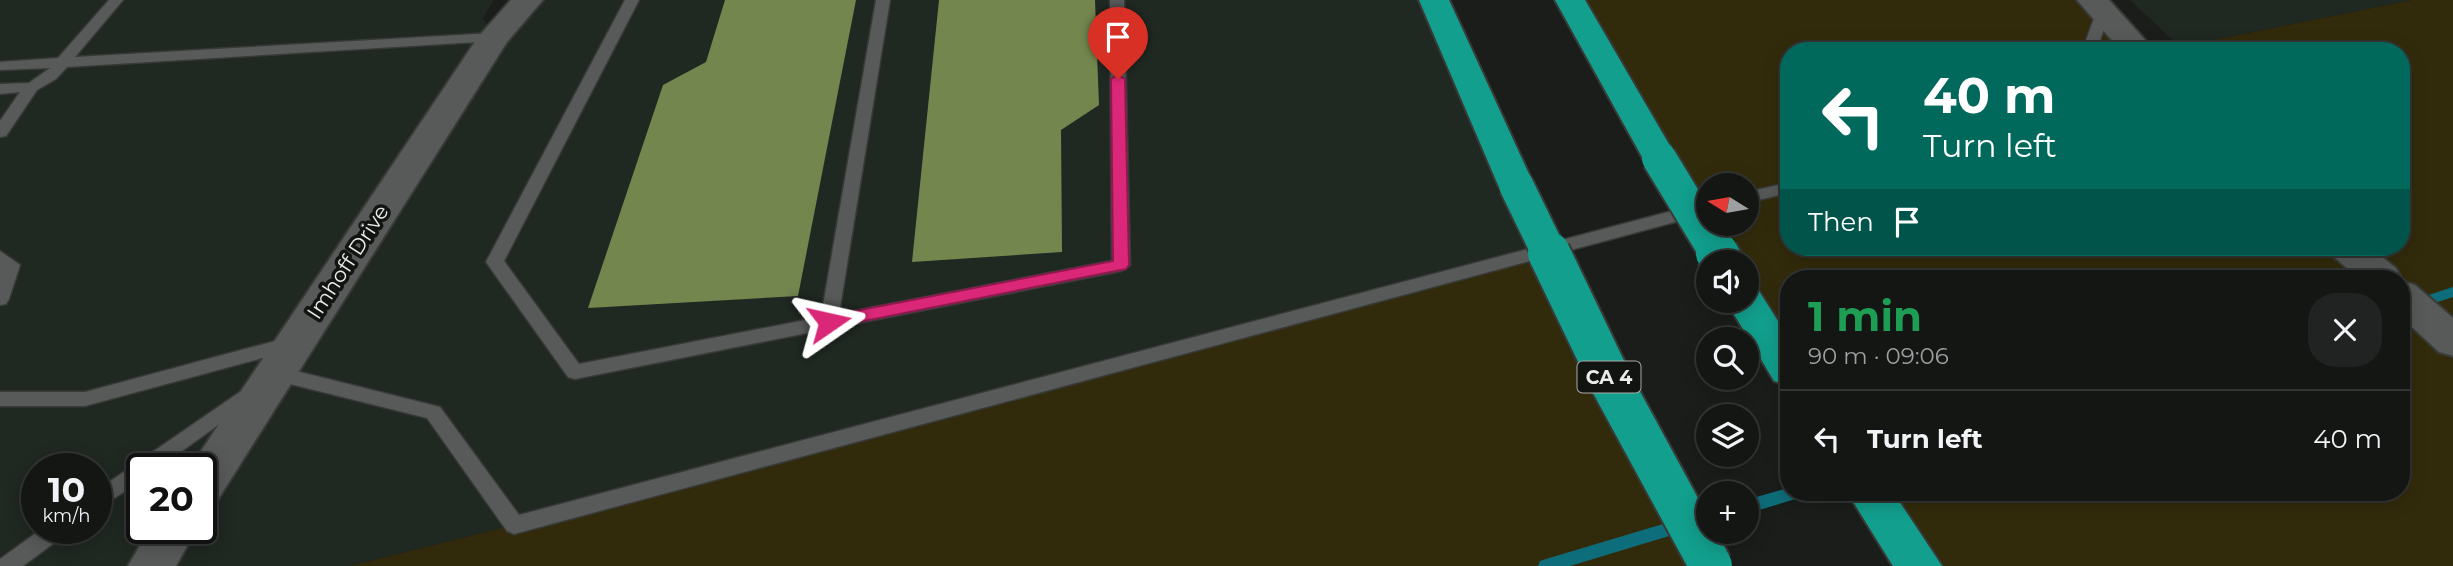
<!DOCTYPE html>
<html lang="en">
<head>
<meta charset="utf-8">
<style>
  body { margin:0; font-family:Montserrat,sans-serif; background:#212322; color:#f1f3f6; height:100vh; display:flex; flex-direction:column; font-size:26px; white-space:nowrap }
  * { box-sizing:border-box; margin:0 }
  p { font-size:23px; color:#9d9fa0 }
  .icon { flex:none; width:38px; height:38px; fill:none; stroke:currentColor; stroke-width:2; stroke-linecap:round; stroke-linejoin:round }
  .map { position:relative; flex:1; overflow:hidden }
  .drawer { position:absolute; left:1780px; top:270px; width:630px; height:231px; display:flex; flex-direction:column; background:#141614; border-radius:28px; box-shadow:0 4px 18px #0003,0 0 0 2px #333534 }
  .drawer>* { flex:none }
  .hud { position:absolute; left:1780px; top:42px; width:630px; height:214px; border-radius:28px; box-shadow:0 4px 18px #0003,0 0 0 2px #333534; background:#00695c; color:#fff; overflow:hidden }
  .needle { width:46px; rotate:281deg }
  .tools { position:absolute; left:1696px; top:173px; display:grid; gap:14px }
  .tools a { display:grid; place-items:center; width:63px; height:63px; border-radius:50%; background:#141614; box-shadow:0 4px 18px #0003,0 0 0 2px #333534; font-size:35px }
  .speed { position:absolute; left:21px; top:453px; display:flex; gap:14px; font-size:35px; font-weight:700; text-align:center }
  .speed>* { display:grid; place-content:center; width:91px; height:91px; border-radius:50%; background:#141614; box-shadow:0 4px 18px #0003,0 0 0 2px #333534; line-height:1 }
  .speed small { font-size:18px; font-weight:400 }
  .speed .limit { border:4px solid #111; border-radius:10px; background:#fff; color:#111 }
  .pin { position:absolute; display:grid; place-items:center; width:60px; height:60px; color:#fff; margin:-72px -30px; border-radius:50% 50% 50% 0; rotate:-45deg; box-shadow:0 0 7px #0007 }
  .pin .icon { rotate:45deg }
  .me { position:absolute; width:77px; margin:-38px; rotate:79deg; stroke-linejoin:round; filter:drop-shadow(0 0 5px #0008) }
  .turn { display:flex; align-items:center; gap:24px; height:147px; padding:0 28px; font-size:32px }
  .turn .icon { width:91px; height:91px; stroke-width:2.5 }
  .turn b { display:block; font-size:49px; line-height:60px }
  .then { display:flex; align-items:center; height:66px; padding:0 28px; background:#0003; gap:14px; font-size:26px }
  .round { display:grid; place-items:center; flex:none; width:74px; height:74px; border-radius:28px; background:#212322 }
  .overview { display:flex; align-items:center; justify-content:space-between; height:119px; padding:0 28px }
  h1 { font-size:42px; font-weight:700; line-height:52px; color:#1e9e55 }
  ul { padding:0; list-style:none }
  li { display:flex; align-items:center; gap:21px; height:98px; padding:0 28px; border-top:2px solid #333534 }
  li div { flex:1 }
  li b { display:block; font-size:26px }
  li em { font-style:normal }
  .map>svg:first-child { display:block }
  .built { fill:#202822; fill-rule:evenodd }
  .green { fill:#322b0b; fill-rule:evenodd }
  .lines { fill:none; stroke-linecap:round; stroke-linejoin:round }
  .stream { fill:#0e6d7a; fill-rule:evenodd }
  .building { fill:#73864e }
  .service-casing { stroke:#383a38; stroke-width:3 }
  .tertiary-casing { stroke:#383a38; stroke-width:4 }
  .motorway-casing { stroke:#383a38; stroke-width:4 }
  .service { fill:#575a58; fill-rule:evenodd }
  .tertiary { fill:#575a58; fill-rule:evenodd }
  .motorway { fill:#129f8d; fill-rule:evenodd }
  .motorway-bridge-far1-casing { stroke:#383a38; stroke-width:38; stroke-linecap:butt }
  .motorway-bridge-casing { stroke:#383a38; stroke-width:46; stroke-linecap:butt }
  .motorway-bridge-far1 { stroke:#129f8d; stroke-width:34 }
  .motorway-bridge { stroke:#129f8d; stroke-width:42 }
  .route { fill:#db2777; stroke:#8e194d; stroke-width:2 }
  .labels { text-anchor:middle; stroke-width:7; stroke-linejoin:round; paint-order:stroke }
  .shield { fill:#121412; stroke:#a9aba9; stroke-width:2 }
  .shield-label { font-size:19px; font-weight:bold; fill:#eaecea }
  .street-label { font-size:21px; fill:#eaecea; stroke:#121412 }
</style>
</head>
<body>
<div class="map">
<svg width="2453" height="566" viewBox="0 0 2453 566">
  <rect width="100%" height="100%" fill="#1b1d1b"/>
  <!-- built -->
  <path class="built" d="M0,0h494l-11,18 11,18 34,-36h906l112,249 -1032,276 -164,41h-350zM37,469h59v59h-59zM142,469h59v59h-59z
    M2130,0h282l-232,47z"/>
  <!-- green -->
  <path class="green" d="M1570,0h522l47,51h-351v196h613v-196h-226l5,-4 232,-47h41v566h-534l-50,-74h532v-214h-613v89l-42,-66v-39h-24zM1708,186h38v38h-38z
    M1546,249l165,317h-1361l164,-41z"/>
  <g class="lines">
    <!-- stream -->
    <path class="stream" d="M2453,287v10l-52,17v-10z
      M1788,488v4h16l-2,5 -56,17v-14z
      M1683,518l6,2 2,5 -2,5 -119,36h-32l2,-5 6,-2z"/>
  </g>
  <!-- building -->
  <path class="building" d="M725,0h131l-58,296 -210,12 75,-223 43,-23z
    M939,0h156l4,105 -38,25 1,122 -150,10z"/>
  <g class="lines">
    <defs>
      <path id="service" d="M109,0h14l-48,57 419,-24 7,4 -7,4 -427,26 -11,12 -19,11 -31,46 -6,1v-16l20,-29 -20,2v-10l29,-1 21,-15 -50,2v-8l58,-4z
        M625,0h14l-135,261 75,103 242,-47 55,-317h14l-51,314 273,-53 -2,-261h14l6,265 -9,6 -546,108 -7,-2 -82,-115z
        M2103,9l7,4 -14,38h-14l14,-38z
        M1788,183v10l-42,10v-11z
        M1695,205l8,6 -2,4 -1187,319 -7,-3 -80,-113 -149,-37 -12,-1 -2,-5 2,-5 10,-4 164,41 79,108z
        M0,251l20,14 -11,34 -3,5 -6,1z
        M290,337l6,2 3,5 -3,5 -211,57h-85v-14h85z
        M250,385l7,2 2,5 -2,5 -100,72h-15v11l-46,30v-19z
        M43,528h26l-3,6 -43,32h-23v-7z"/>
      <path id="tertiary" d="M511,0h32l-36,42 -290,459 -16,5v-37h-12l289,-432z
        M2077,0h32l46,51h-34z
        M2327,247h43l26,21 5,10h-43l-25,-22z
        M2401,281l14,4 38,33v38l-14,-4 -38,-35z
        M150,528h47l-21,38h-48z"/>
      <path id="motorway" d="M1419,0h30l85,185 -5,8 -13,4 -13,-4 -5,-8z
        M1555,0h30l92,158 -6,8 -12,3 -12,-3z
        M1746,287l13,4 29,46v48l-14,-4 -48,-80h20z
        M1847,492h46l49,74h-49z"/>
    </defs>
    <!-- service casing -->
    <use href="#service" class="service-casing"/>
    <!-- tertiary casing -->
    <use href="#tertiary" class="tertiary-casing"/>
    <!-- motorway casing -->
    <use href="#motorway" class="motorway-casing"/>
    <!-- service -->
    <use href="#service" class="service"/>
    <!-- tertiary -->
    <use href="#tertiary" class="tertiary"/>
    <!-- motorway -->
    <use href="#motorway" class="motorway"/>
    <defs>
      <path id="motorway-bridge-far1" d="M1659,158l59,97
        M1516,185l34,70"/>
      <path id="motorway-bridge" d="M1549,253l63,131 99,182
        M1717,253l5,9"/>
    </defs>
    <!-- motorway-bridge-far1 casing -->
    <use href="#motorway-bridge-far1" class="motorway-bridge-far1-casing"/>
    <!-- motorway-bridge casing -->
    <use href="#motorway-bridge" class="motorway-bridge-casing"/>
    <!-- motorway-bridge-far1 -->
    <use href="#motorway-bridge-far1" class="motorway-bridge-far1"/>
    <!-- motorway-bridge -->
    <use href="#motorway-bridge" class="motorway-bridge"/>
  </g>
  <!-- route -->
  <path class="route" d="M1118,75l7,4 4,186 -3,4 -297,59 -6,-2 -2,-4 8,-6 284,-55 -2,-182z"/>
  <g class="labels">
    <!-- shield labels -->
    <rect class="shield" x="1577.5" y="361.5" width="63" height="31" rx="5"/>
    <g class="shield-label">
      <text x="1609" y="384">CA 4</text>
    </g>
    <!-- street labels -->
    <g class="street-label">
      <text transform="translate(348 262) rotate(-57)" y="7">Imhoff Drive</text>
    </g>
  </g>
</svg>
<div class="tools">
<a><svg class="needle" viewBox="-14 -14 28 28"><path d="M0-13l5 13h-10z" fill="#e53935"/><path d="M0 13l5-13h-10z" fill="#9d9fa0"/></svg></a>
<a><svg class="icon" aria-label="sound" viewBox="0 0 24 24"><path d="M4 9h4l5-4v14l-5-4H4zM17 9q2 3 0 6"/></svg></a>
<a><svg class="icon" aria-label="search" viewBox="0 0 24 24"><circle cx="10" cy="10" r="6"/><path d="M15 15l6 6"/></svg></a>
<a><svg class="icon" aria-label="layers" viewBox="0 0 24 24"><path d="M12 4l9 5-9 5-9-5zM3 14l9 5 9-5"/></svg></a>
<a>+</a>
</div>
<div class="speed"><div>10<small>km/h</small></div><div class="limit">20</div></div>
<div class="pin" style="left:1118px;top:79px;background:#d93025"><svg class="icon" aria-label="arrive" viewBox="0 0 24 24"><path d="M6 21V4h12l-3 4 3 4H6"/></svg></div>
<svg class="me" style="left:829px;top:322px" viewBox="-20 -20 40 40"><path d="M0-17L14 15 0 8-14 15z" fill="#db2777" stroke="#fff" stroke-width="4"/></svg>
<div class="hud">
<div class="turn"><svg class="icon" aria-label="left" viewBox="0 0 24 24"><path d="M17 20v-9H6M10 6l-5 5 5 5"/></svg><div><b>40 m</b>Turn left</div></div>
<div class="then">Then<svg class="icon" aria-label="arrive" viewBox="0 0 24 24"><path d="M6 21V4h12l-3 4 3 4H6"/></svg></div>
</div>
<section class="drawer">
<div class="overview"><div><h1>1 min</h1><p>90 m · 09:06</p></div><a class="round"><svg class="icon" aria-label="close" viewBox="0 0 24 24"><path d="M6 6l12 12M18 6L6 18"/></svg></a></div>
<ul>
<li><svg class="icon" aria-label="left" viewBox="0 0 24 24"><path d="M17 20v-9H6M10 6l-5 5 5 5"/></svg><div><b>Turn left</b></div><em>40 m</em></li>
</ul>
</section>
</div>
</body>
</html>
